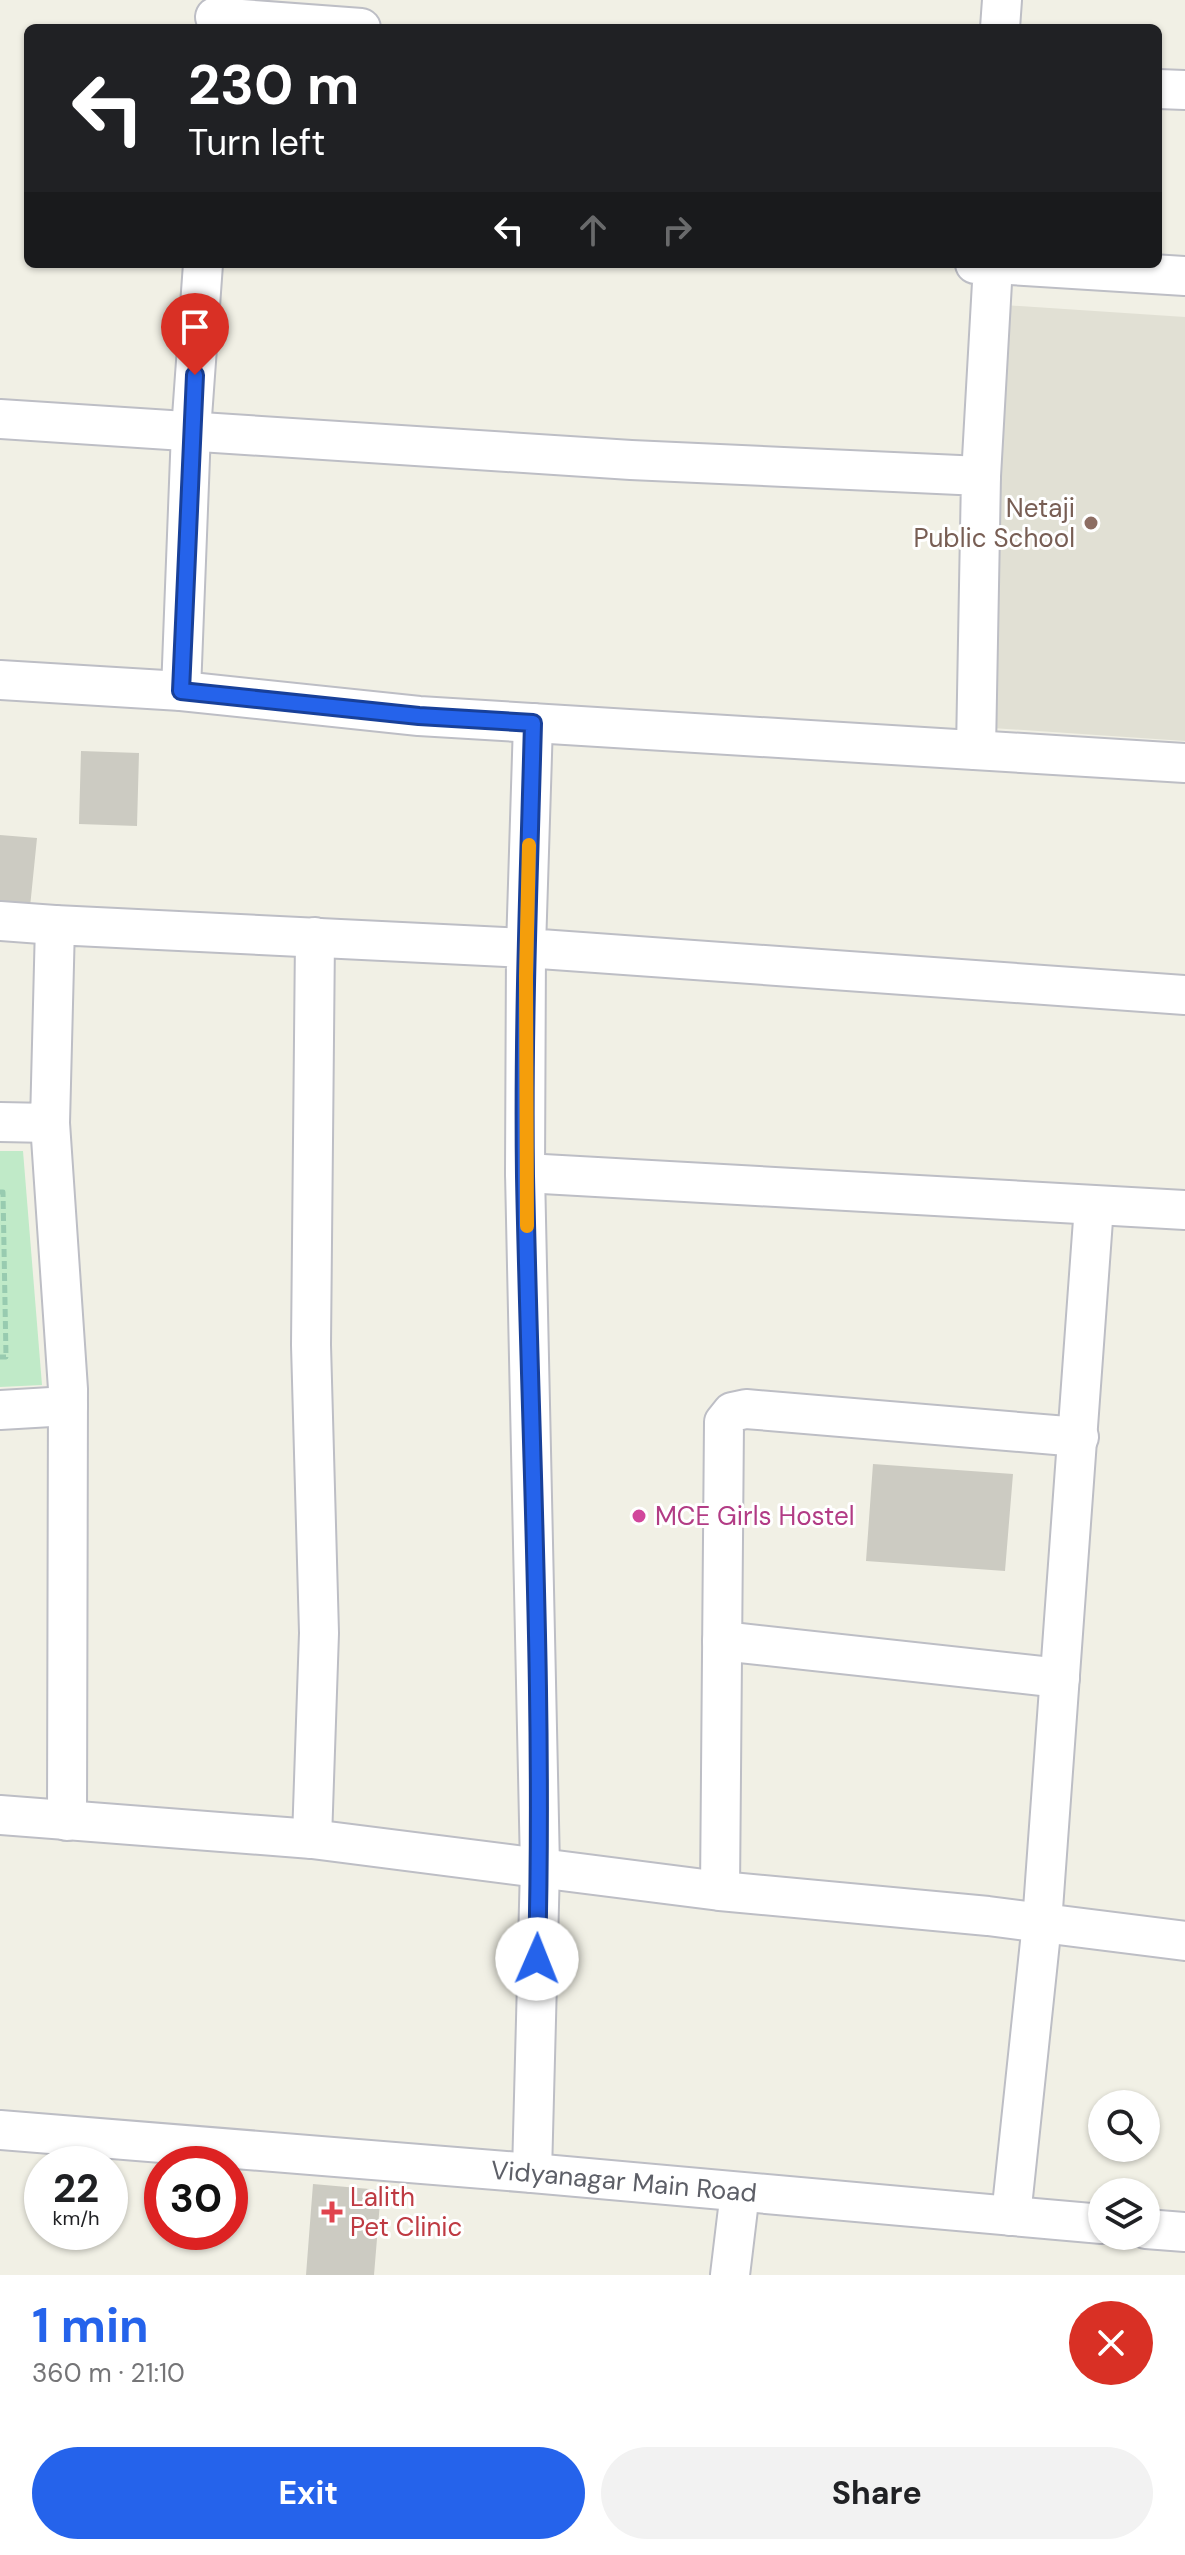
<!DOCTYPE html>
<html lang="en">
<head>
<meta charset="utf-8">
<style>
  body { margin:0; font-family:"DM Sans",sans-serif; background:#f2f2f2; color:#202124; height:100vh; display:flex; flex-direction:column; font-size:30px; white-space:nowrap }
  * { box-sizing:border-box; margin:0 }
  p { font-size:26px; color:#757577 }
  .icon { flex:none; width:44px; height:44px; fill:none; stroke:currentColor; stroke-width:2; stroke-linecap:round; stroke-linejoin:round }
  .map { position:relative; height:2275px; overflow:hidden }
  .side { display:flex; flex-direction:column; background:#fff; flex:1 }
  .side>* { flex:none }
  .banner { position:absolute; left:24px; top:24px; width:1138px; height:244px; border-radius:12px; box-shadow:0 2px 6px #0004; background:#202124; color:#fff; overflow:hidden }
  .buttons { position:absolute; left:1088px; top:2090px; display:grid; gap:16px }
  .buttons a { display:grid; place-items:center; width:72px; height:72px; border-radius:50%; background:#fff; box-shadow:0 2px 6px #0004; font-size:40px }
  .speed { position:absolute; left:24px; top:2146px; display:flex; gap:16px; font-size:40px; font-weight:700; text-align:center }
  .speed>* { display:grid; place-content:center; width:104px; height:104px; border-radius:50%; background:#fff; box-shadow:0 2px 6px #0004; line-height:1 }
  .speed small { font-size:20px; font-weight:400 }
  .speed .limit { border:12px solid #d22; background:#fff; color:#111 }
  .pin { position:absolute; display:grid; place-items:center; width:68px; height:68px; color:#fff; margin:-82px -34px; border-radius:50% 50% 50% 0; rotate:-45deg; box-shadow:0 0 8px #0007 }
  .pin .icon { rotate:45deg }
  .me { position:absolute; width:88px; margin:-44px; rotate:1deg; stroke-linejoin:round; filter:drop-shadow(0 0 6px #0008) }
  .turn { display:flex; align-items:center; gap:28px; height:168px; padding:0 32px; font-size:36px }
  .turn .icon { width:104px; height:104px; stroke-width:2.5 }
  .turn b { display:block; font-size:56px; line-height:68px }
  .lanes { display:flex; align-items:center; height:76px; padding:0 32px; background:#0003; justify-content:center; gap:40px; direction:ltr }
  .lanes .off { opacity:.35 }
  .round { display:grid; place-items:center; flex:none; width:84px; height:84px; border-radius:42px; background:#f2f2f2 }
  .summary { display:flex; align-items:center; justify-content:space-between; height:136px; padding:0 32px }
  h1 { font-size:48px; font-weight:700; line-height:60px; color:#2563eb }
  .button { display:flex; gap:16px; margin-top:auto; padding:16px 32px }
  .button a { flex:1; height:92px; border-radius:48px; background:#2563eb; color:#fff; font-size:32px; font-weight:700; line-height:92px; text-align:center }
  .button a+a { background:#f2f2f2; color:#202124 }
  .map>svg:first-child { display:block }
  .education { fill:#e1e0d4 }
  .green { fill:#c0eac8 }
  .building { fill:#cccbc2 }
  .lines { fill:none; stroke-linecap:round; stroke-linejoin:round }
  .street-casing { stroke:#bdbec5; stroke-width:42 }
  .path { stroke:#98cbb0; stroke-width:5; stroke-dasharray:8 4; stroke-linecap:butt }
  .street { stroke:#fff; stroke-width:38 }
  .route-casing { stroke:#184099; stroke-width:20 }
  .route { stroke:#2563eb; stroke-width:14 }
  .slow { stroke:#f59e0b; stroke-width:14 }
  .education-dot { fill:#8d6e63; stroke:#fff; stroke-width:3 }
  .hotel-dot { fill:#d1479c; stroke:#fff; stroke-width:3 }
  .health-dot { fill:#e0444e; stroke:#fff; stroke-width:3 }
  .labels { text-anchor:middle; stroke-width:6; stroke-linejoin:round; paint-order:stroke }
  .education-label { font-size:26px; fill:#785e54; stroke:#fff; text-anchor:end }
  .hotel-label { font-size:26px; fill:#b23c85; stroke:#fff; text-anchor:start }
  .street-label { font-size:26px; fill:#5d5f67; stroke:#fff }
  .health-label { font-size:26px; fill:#be3a42; stroke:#fff; text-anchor:start }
</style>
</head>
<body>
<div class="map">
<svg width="1185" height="2275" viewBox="0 0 1185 2275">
  <rect width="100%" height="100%" fill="#f1f0e5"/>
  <!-- education -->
  <path class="education" d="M1004,305l181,12v424l-193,-13z"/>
  <!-- green -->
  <path class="green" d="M0,1151h23l19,234 -42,2z"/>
  <!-- building -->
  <path class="building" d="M81,751l58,2 -2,73 -58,-2z
    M0,835l37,3 -8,79 -29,-2z
    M873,1464l140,10 -8,97 -139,-10z
    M313,2184l68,6 -7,85h-68z"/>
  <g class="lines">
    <defs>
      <g id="street">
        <path d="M215,17l146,11"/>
        <path d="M1000,28l2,-28"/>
        <path d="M1158,89l27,1"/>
        <path d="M975,264l18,1 -12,211"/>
        <path d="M993,264l192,12"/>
        <path d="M0,419l631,41 350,16 -5,274"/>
        <path d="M0,680l181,11 238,25 766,47"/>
        <path d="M181,691l10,-260 12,-167"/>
        <path d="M533,723l-7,225 659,47"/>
        <path d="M0,921l55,4"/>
        <path d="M0,1122l50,1 5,-198 471,23 -1,225 15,694 -8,306"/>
        <path d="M50,1123l18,266 -1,432"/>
        <path d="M525,1173l660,37"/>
        <path d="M0,1410l68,-4"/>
        <path d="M722,1641l338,37"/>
        <path d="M0,1815l312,24 408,52 268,25 197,25"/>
        <path d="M312,1839l7,-206 -8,-288 4,-408"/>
        <path d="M720,1891l4,-469 8,-10 14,-3 333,28"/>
        <path id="s1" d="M0,2130l532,43 570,51"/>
        <path d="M1011,2216l31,-293 52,-717"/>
        <path d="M1146,2229l39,3"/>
        <path d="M730,2275l10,-83"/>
      </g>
    </defs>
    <!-- street casing -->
    <use href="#street" class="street-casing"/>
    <!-- path -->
    <path class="path" d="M0,1192h3l3,165h-6"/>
    <!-- street -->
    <use href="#street" class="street"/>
  </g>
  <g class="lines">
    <defs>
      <path id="route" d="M195,375l-14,316 238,25 114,7c-4,151 -10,302 -8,453 5,261 19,522 12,783"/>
    </defs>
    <!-- route casing -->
    <use href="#route" class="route-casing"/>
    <!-- route -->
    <use href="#route" class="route"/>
    <!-- slow -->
    <path class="slow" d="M527,1226l-1,-250 3,-131"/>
  </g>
  <!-- markers -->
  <circle class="education-dot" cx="1091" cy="523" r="8"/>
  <circle class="hotel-dot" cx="639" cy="1516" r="8"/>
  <path class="health-dot" d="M328 2200h8v8h8v8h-8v8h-8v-8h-8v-8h8z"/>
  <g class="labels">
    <!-- education labels -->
    <g class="education-label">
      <text x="1075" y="517">Netaji<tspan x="1075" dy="30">Public School</tspan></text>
    </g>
    <!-- hotel labels -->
    <g class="hotel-label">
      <text x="655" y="1525">MCE Girls Hostel</text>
    </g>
    <!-- street labels -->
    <g class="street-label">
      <text dy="9" stroke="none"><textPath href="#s1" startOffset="626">Vidyanagar Main Road</textPath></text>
    </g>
    <!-- health labels -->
    <g class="health-label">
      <text x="350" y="2206">Lalith<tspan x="350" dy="30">Pet Clinic</tspan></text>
    </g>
  </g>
</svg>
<div class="buttons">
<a><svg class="icon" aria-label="search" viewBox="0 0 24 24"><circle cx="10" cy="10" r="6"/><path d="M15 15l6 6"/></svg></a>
<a><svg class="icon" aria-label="layers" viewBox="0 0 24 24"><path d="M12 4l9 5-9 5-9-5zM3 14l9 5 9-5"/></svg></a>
</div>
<div class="speed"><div>22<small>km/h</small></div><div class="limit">30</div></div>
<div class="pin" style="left:195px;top:375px;background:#d93025"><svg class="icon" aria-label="arrive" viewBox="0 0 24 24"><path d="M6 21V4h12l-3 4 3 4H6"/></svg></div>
<svg class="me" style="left:537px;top:1959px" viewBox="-20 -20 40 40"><circle r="19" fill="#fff"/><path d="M0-13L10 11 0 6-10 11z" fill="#2563eb"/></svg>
<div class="banner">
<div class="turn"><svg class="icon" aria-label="left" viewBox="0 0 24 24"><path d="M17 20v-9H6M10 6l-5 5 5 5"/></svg><div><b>230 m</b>Turn left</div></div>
<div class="lanes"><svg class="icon" aria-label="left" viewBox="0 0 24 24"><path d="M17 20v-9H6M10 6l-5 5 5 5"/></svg><svg class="icon off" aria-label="ahead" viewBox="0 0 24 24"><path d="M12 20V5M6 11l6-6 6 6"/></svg><svg class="icon off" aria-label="right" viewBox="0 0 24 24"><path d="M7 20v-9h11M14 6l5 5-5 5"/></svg></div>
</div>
</div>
<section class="side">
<div class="summary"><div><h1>1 min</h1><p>360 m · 21:10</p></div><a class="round" style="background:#d93025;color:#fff"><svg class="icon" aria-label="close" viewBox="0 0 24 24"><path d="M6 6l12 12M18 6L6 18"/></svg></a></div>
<div class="button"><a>Exit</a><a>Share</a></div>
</section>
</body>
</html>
